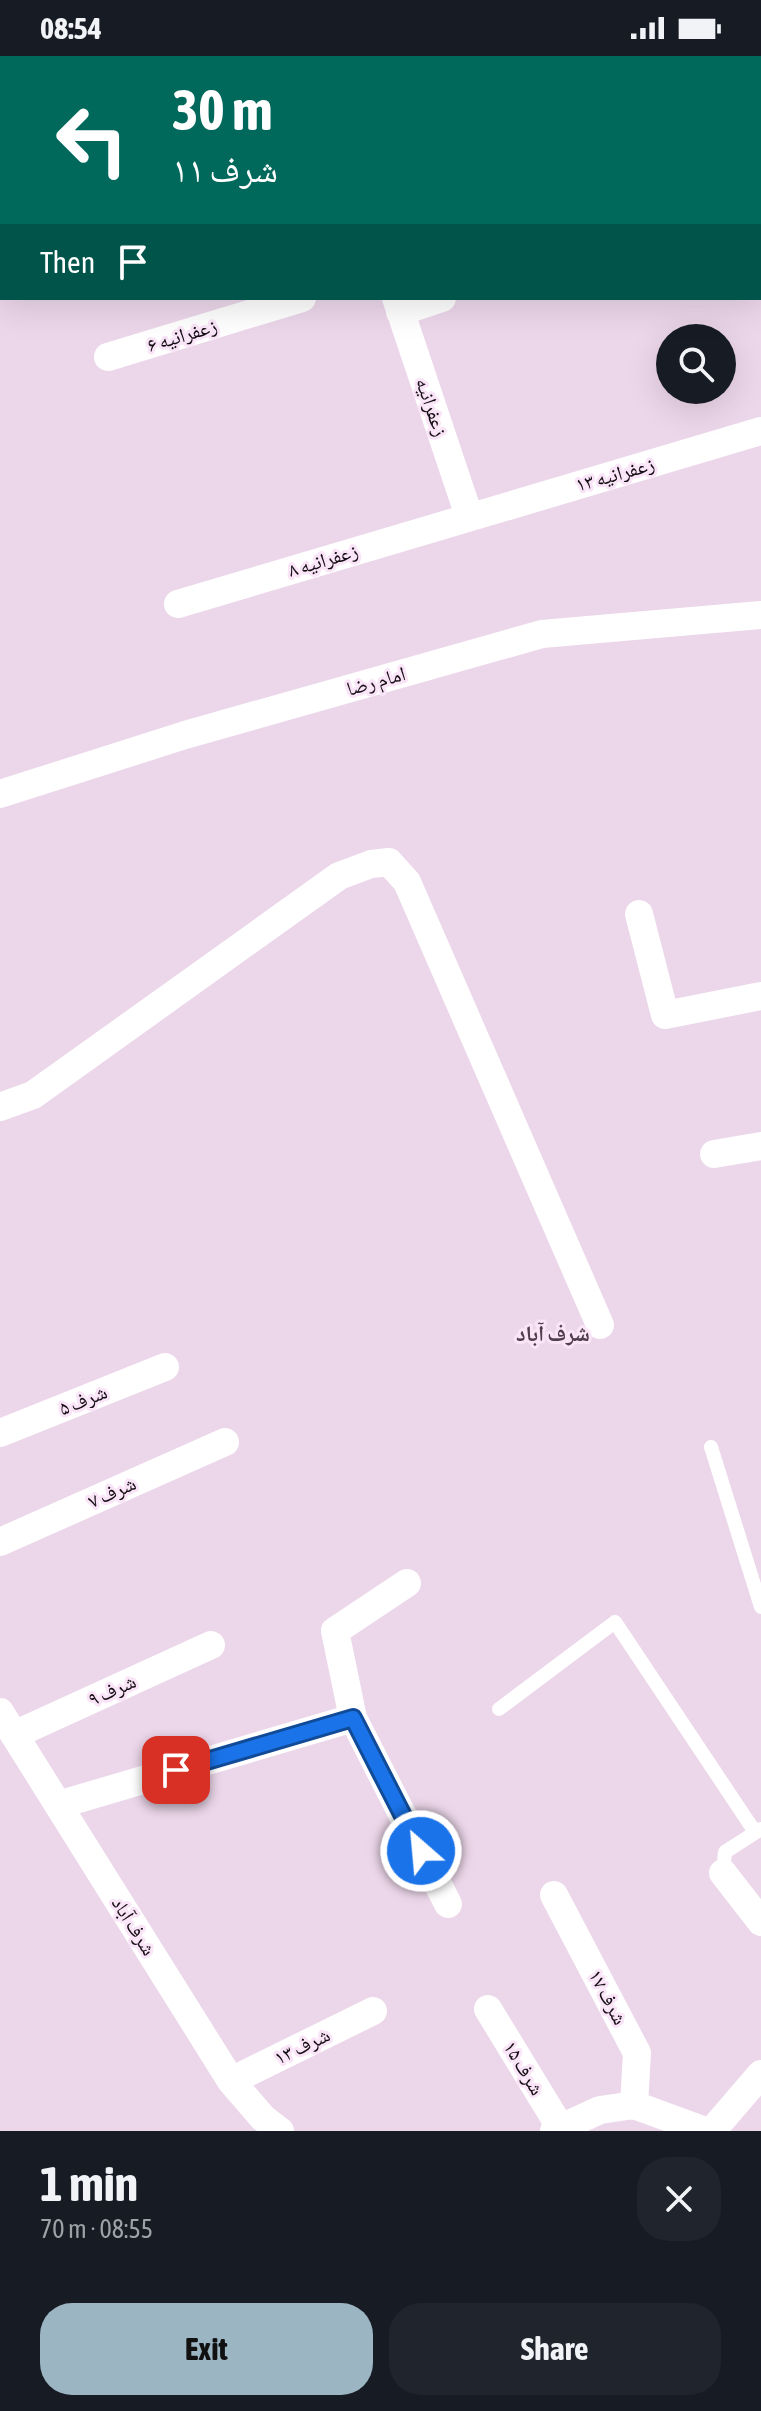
<!DOCTYPE html>
<html lang="en">
<head>
<meta charset="utf-8">
<style>
  body { margin:0; font-family:"Asap Condensed","Noto Naskh Arabic",sans-serif; background:#20242c; color:#f1f3f6; height:100vh; display:flex; flex-direction:column; font-size:30px; white-space:nowrap }
  * { box-sizing:border-box; margin:0 }
  p { font-size:26px; color:#9ea1a6 }
  .icon { flex:none; width:44px; height:44px; fill:none; stroke:currentColor; stroke-width:2; stroke-linecap:round; stroke-linejoin:round }
  .map { position:relative; height:2075px; overflow:hidden }
  .sheet { display:flex; flex-direction:column; background:#171b24; flex:1 }
  .sheet>* { flex:none }
  .guide { position:absolute; left:0px; top:0px; width:762px; height:244px; box-shadow:0 8px 32px #0002; background:#00695c; color:#fff; overflow:hidden }
  .controls { position:absolute; left:656px; top:268px; display:grid; gap:16px }
  .controls a { display:grid; place-items:center; width:80px; height:80px; border-radius:50%; background:#171b24; box-shadow:0 8px 32px #0002; font-size:40px }
  .pin { position:absolute; display:grid; place-items:center; width:68px; height:68px; color:#fff; margin:-34px; border-radius:16px; box-shadow:0 4px 12px #0006 }
  .me { position:absolute; width:88px; margin:-44px; rotate:333deg; stroke-linejoin:round; filter:drop-shadow(0 0 6px #0008) }
  .turn { display:flex; align-items:center; gap:28px; height:168px; padding:0 40px; font-size:36px }
  .turn .icon { width:104px; height:104px; stroke-width:2.5 }
  .turn b { display:block; font-size:56px; line-height:68px }
  .then { display:flex; align-items:center; height:76px; padding:0 40px; background:#0003; gap:16px; font-size:30px }
  .round { display:grid; place-items:center; flex:none; width:84px; height:84px; border-radius:32px; background:#20242c }
  .summary { display:flex; align-items:center; justify-content:space-between; height:136px; padding:0 40px }
  h1 { font-size:48px; font-weight:700; line-height:60px }
  .button { display:flex; gap:16px; margin-top:auto; padding:16px 40px }
  .button a { flex:1; height:92px; border-radius:32px; background:#9cb5c3; color:#111; font-size:32px; font-weight:700; line-height:92px; text-align:center }
  .button a+a { background:#20242c; color:#f1f3f6 }
  .status { display:flex; justify-content:space-between; align-items:center; height:56px; padding:0 40px; background:#171b24; direction:ltr }
  .status svg { height:22px; fill:currentColor }
  .map>svg:first-child { display:block }
  .lines { fill:none; stroke-linecap:round; stroke-linejoin:round }
  .lane { stroke:#fff; stroke-width:14 }
  .street { stroke:#fff; stroke-width:28 }
  .route-casing { stroke:#114b97; stroke-width:20 }
  .route { stroke:#1a73e8; stroke-width:14 }
  .labels { text-anchor:middle; stroke-width:6; stroke-linejoin:round; paint-order:stroke }
  .street-label { font-size:20px; fill:#140d14; stroke:#fae4f7 }
  .neighbourhood-label { font-size:22px; font-weight:bold; fill:#4f3e4d; stroke:#fae4f7 }
</style>
</head>
<body>
<div class="status"><b>08:54</b><svg viewBox="0 0 49 12"><path d="M0 12V9h3v3zM5 12V6h3v6zM10 12V3h3v9zM15 12V0h3v12zM26 1h20v11H26zM47 4h2v5h-2z"/></svg></div>
<div class="map">
<svg width="761" height="2075" viewBox="0 0 761 2075">
  <rect width="100%" height="100%" fill="#ecd7ea"/>
  <g class="lines">
    <!-- lane -->
    <path class="lane" d="M711,1391l50,160
      M499,1653l116,-87 140,210
      M723,1817l2,-21 36,-23"/>
    <!-- street -->
    <path class="street" d="M314,0l1,2
      M267,2l6,-2
      M416,2l6,-2
      M396,242l73,218
      M400,256l42,-14
      M108,301l194,-59
      M178,548l583,-173
      M0,738l185,-59 357,-101 219,-19
      M639,858l26,101 96,-19
      M0,1051l33,-12 306,-219 32,-12 18,-2 18,20 193,443
      M714,1098l47,-8
      M0,1377l165,-66
      M0,1486l225,-100
      M0,1656l231,369 32,37 17,13
      M353,1662l-18,-87 72,-48
      M14,1679l197,-90
      M58,1749l295,-87 95,186
      M723,1817l38,49
      M554,1839l83,158 -3,52
      M488,1953l72,118
      M231,2025l142,-70
      M554,2075l46,-21 34,-5 71,26
      M712,2075l49,-57"/>
  </g>
  <g class="lines">
    <defs>
      <path id="route" d="M176,1714l177,-52 68,133"/>
    </defs>
    <!-- route casing -->
    <use href="#route" class="route-casing"/>
    <!-- route -->
    <use href="#route" class="route"/>
  </g>
  <g class="labels">
    <!-- street labels -->
    <g class="street-label">
      <text transform="translate(182 279) rotate(-17)" y="7">زعفرانیه ۶</text>
      <text transform="translate(432 351) rotate(71)" y="7">زعفرانیه</text>
      <text transform="translate(615 418) rotate(-16)" y="7">زعفرانیه ۱۳</text>
      <text transform="translate(323 504) rotate(-17)" y="7">زعفرانیه ۸</text>
      <text transform="translate(376 625) rotate(-16)" y="7">امام رضا</text>
      <text transform="translate(83 1344) rotate(-22)" y="7">شرف ۵</text>
      <text transform="translate(112 1436) rotate(-24)" y="7">شرف ۷</text>
      <text transform="translate(112 1634) rotate(-24)" y="7">شرف ۹</text>
      <text transform="translate(134 1870) rotate(58)" y="7">شرف آباد</text>
      <text transform="translate(608 1941) rotate(62)" y="7">شرف ۱۷</text>
      <text transform="translate(302 1990) rotate(-26)" y="7">شرف ۱۳</text>
      <text transform="translate(524 2012) rotate(59)" y="7">شرف ۱۵</text>
    </g>
    <!-- neighbourhood labels -->
    <g class="neighbourhood-label">
      <text x="553" y="1285">شرف آباد</text>
    </g>
  </g>
</svg>
<div class="controls">
<a><svg class="icon" aria-label="search" viewBox="0 0 24 24"><circle cx="10" cy="10" r="6"/><path d="M15 15l6 6"/></svg></a>
</div>
<div class="pin" style="left:176px;top:1714px;background:#d93025"><svg class="icon" aria-label="arrive" viewBox="0 0 24 24"><path d="M6 21V4h12l-3 4 3 4H6"/></svg></div>
<svg class="me" style="left:421px;top:1795px" viewBox="-20 -20 40 40"><circle r="17" fill="#1a73e8" stroke="#fff" stroke-width="3"/><path d="M0-11L8 9 0 5-8 9z" fill="#fff"/></svg>
<div class="guide">
<div class="turn"><svg class="icon" aria-label="left" viewBox="0 0 24 24"><path d="M17 20v-9H6M10 6l-5 5 5 5"/></svg><div><b>30 m</b>شرف ۱۱</div></div>
<div class="then">Then<svg class="icon" aria-label="arrive" viewBox="0 0 24 24"><path d="M6 21V4h12l-3 4 3 4H6"/></svg></div>
</div>
</div>
<section class="sheet">
<div class="summary"><div><h1>1 min</h1><p>70 m · 08:55</p></div><a class="round"><svg class="icon" aria-label="close" viewBox="0 0 24 24"><path d="M6 6l12 12M18 6L6 18"/></svg></a></div>
<div class="button"><a>Exit</a><a>Share</a></div>
</section>
</body>
</html>
